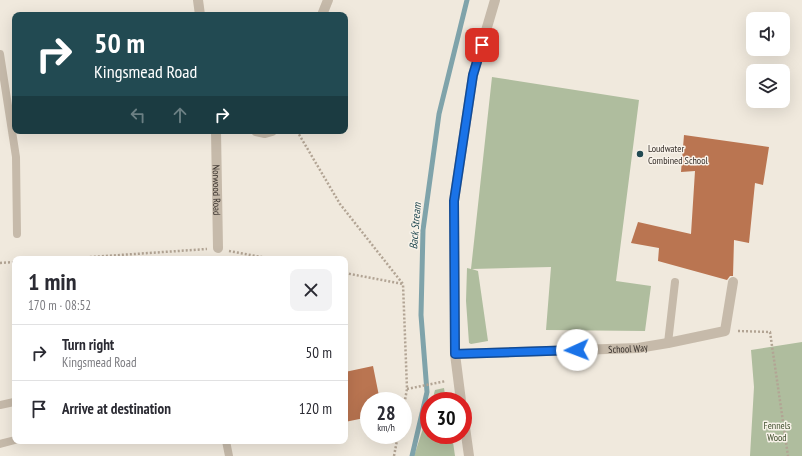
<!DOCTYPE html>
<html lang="en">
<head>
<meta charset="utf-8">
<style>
  body { margin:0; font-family:"PT Sans Narrow",sans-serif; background:#f2f2f3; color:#2b2b33; height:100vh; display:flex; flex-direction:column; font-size:15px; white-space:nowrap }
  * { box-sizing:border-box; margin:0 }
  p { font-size:13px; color:#7c7c81 }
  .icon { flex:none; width:22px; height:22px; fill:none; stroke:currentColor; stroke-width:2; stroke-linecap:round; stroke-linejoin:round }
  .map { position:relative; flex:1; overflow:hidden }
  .side { position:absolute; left:12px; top:256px; width:336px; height:188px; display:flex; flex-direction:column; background:#fff; border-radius:8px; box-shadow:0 4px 16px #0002 }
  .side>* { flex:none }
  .hud { position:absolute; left:12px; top:12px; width:336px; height:122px; border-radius:8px; box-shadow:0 4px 16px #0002; background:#224a52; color:#fff; overflow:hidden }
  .controls { position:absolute; left:746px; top:12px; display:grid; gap:8px }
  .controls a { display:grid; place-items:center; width:44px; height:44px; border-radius:8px; background:#fff; box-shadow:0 4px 16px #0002; font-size:20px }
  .speed { position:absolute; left:360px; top:392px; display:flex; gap:8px; font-size:20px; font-weight:700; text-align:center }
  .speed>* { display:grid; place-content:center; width:52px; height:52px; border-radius:50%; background:#fff; box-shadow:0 4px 16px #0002; line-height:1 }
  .speed small { font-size:10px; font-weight:400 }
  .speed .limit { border:6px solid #d22; background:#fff; color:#111 }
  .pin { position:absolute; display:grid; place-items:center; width:34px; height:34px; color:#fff; margin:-17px; border-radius:8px; box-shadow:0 2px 6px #0006 }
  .me { position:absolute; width:44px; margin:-22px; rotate:268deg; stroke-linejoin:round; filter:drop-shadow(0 0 3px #0008) }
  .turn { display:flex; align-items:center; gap:14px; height:84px; padding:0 16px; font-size:18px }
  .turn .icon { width:52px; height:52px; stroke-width:2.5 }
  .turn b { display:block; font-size:28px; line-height:34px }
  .lanes { display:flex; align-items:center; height:38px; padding:0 16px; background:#0003; justify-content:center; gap:20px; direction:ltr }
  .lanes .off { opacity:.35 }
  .round { display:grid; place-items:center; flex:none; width:42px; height:42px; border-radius:8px; background:#f2f2f3 }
  .head { display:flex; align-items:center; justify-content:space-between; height:68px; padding:0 16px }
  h1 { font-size:24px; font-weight:600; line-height:30px }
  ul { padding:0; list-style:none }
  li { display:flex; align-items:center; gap:12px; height:56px; padding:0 16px; border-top:1px solid #e1e1e2 }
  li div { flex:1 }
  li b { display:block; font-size:15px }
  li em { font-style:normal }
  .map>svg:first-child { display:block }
  .green { fill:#afbd9e }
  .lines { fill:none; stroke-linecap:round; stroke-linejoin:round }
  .stream { stroke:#7fa3aa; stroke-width:5 }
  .building { fill:#ba7551 }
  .path { stroke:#b2a494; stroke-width:2.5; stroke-dasharray:2 2; stroke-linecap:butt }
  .lane { stroke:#c6baaa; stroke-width:8 }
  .street { stroke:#c6baaa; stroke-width:10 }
  .route-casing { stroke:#114b97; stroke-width:10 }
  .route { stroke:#1a73e8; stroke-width:7 }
  .poi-dot { fill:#224a52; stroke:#f8f2e9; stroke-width:1.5 }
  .labels { text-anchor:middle; stroke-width:3; stroke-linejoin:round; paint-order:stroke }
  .poi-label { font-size:10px; fill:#352e29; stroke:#f8f2e9; text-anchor:start }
  .street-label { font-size:10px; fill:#352e29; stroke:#f8f2e9 }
  .park-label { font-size:10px; fill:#41502f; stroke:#f8f2e9 }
  .water-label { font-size:11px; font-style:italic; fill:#224a52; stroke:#f8f2e9 }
</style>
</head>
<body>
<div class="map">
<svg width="802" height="456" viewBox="0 0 802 456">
  <rect width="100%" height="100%" fill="#f0e9dd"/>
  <!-- green -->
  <path class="green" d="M492,77l147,23 -23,181 35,5 -6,45 -99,-1 5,-63 -79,2 6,2 10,70 -17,3 -2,-1 -3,-42 1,-33 4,1z
    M802,342v114h-52l4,-69 -3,-37z
    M444,388l2,13h-14l3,-11z
    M429,410v25h23l3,21h-41z"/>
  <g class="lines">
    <!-- stream -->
    <path class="stream" d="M412,456l15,-64 -6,-77 2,-85 16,-116 28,-114"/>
  </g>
  <!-- building -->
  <path class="building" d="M684,135l85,12 -6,38 -8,-2 -6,60 -15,-3 -1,36h-3l-3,4 -69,-19 1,-13 -28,-5 7,-21 53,12 4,-63 -14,1z
    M373,366l7,35h-11v16l-24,5v-50z"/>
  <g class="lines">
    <!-- path -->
    <path class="path" d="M297,131l43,73 63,80 4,105 -4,22
      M229,251l43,8
      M62,259l145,-10
      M0,263l15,-1
      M345,273l58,11
      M738,331l32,1 18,124
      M407,389l39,-8
      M394,456l4,-21"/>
    <!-- lane -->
    <path class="lane" d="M0,54l16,103 1,77
      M668,343l7,-61
      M0,405l14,-3
      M226,441l3,15
      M0,444l15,-4"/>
    <!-- street -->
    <g class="street">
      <path d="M198,0l2,15"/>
      <path d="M322,15l6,-15"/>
      <path id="s1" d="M216,131l2,117"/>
      <path d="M256,131l9,2 7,-2"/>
      <path id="s2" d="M455,354l183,-6 30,-5 57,-12 8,-49"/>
      <path d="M461,401l-6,-47 -1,-153 19,-126 22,-75"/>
      <path d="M463,413l6,43"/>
    </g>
  </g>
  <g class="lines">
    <defs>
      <path id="route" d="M482,45l-9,30 -19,126 1,153 122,-4"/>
    </defs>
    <!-- route casing -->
    <use href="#route" class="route-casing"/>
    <!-- route -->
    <use href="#route" class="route"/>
  </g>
  <!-- markers -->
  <circle class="poi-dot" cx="640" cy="154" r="4"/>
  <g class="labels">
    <!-- poi labels -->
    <g class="poi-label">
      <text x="648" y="152">Loudwater<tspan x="648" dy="12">Combined School</tspan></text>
    </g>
    <!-- street labels -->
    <g class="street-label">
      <text dy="4" stroke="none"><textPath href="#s1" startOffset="59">Norwood Road</textPath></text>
      <text dy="4" stroke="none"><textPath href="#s2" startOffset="173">School Way</textPath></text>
    </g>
    <!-- park labels -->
    <g class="park-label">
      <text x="777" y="429">Fennels<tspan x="777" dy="12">Wood</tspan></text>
    </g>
    <!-- water labels -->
    <g class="water-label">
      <text transform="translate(415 226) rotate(-85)" y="4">Back Stream</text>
    </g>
  </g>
</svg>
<div class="controls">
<a><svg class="icon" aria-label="sound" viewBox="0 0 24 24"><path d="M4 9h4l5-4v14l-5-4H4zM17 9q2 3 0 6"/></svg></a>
<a><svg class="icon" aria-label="layers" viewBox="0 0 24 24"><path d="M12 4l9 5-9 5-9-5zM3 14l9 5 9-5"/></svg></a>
</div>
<div class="speed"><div>28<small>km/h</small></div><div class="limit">30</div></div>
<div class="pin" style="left:482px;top:45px;background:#d93025"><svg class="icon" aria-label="arrive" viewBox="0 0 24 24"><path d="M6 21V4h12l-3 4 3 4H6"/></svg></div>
<svg class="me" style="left:577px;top:350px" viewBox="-20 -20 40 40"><circle r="19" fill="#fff"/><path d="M0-13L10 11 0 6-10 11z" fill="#1a73e8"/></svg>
<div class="hud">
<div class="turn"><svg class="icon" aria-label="right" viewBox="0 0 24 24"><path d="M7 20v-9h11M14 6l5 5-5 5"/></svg><div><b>50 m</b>Kingsmead Road</div></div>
<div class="lanes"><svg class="icon off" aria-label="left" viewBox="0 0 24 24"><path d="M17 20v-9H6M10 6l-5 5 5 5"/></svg><svg class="icon off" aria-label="ahead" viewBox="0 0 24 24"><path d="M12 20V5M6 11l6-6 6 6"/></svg><svg class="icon" aria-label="right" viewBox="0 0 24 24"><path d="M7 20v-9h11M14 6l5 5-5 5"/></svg></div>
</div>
<section class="side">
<div class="head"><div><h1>1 min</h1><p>170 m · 08:52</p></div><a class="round"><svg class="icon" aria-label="close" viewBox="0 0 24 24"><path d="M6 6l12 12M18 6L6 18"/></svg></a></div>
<ul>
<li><svg class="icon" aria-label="right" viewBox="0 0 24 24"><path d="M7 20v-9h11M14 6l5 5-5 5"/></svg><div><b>Turn right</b><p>Kingsmead Road</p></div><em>50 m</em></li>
<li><svg class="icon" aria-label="arrive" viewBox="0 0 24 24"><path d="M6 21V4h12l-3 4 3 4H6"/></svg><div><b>Arrive at destination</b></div><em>120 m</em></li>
</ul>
</section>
</div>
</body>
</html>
